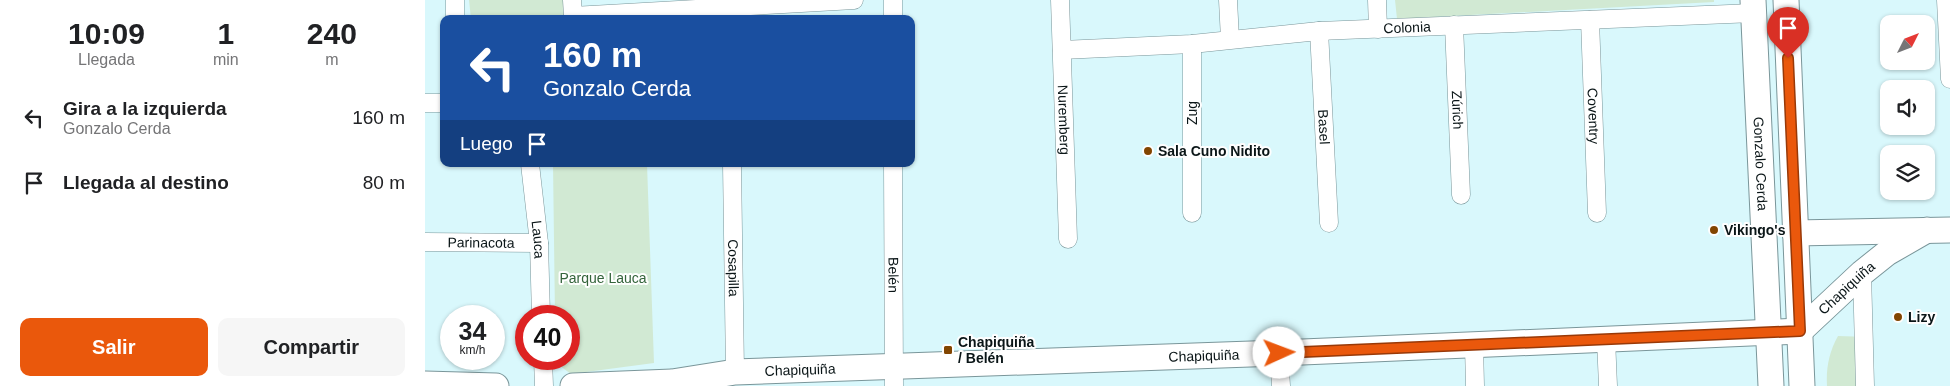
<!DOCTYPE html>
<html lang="es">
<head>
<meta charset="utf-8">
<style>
  body { margin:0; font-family:Arial,sans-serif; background:#f6f6f6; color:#202124; height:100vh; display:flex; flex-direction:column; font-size:19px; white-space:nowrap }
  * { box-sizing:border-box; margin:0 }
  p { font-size:16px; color:#757577 }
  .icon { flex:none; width:28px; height:28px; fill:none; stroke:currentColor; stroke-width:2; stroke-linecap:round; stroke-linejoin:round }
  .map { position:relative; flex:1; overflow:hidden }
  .side { display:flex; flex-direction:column; background:#fff; width:425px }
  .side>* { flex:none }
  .banner { position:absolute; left:15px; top:15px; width:475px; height:152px; border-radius:10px; box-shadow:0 1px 4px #0004; background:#1a4fa0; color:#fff; overflow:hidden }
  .needle { width:32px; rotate:48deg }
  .controls { position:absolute; left:1455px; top:15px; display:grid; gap:10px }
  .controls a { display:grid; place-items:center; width:55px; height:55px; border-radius:10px; background:#fff; box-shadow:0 1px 4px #0004; font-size:25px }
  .speed { position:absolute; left:15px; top:305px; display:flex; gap:10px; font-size:25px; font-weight:700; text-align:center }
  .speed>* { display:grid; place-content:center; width:65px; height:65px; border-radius:50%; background:#fff; box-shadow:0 1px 4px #0004; line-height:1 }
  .speed small { font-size:12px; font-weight:400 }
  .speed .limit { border:8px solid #d22; background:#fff; color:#111 }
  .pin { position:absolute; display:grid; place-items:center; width:42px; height:42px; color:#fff; margin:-51px -21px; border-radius:50% 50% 50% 0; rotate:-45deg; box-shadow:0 0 5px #0007 }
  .pin .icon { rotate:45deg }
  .me { position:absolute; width:55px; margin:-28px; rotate:88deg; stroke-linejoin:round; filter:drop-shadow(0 0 4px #0008) }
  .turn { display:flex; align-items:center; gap:18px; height:105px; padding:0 20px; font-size:22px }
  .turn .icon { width:65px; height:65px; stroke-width:2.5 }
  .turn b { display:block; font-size:35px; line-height:42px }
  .then { display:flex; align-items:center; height:48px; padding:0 20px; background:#0003; gap:10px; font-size:19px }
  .eta { display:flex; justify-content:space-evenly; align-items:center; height:85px; text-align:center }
  .eta b { font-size:30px; font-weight:600; line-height:35px }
  .primary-button { display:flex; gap:10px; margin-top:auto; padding:10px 20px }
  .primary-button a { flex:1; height:58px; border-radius:10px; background:#ea580c; color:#fff; font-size:20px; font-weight:600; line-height:58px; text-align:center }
  .primary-button a+a { background:#f6f6f6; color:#202124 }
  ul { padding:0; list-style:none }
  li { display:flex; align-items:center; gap:15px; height:65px; padding:0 20px }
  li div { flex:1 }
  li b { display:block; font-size:19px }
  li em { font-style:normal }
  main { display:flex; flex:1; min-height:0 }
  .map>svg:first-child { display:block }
  .green { fill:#d1e9d3 }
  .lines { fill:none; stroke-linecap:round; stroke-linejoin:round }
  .street-casing { stroke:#7a969a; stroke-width:19 }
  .secondary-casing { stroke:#7a969a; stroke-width:27 }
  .street { stroke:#fff; stroke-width:18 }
  .secondary { stroke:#fff; stroke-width:25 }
  .route-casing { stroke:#983908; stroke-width:12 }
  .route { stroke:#ea580c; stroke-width:9 }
  .poi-dot { fill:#824501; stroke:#fefefe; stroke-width:2 }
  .labels { text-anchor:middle; stroke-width:4; stroke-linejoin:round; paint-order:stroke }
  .street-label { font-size:14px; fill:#0a1517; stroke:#fefefe }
  .poi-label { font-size:14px; font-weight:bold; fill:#0a1517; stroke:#fefefe; text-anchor:start }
  .park-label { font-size:14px; fill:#34643b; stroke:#fefefe }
</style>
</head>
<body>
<main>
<section class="side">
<div class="eta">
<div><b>10:09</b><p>Llegada</p></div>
<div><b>1</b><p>min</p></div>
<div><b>240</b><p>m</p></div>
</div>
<ul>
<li><svg class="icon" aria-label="left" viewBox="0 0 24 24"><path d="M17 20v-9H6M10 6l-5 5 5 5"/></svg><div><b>Gira a la izquierda</b><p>Gonzalo Cerda</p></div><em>160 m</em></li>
<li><svg class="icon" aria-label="arrive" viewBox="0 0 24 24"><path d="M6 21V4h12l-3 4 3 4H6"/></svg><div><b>Llegada al destino</b></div><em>80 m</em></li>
</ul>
<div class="primary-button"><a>Salir</a><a>Compartir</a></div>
</section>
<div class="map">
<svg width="1525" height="386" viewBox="0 0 1525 386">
  <rect width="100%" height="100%" fill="#d9f8fc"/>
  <!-- green -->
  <path class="green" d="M44,0h96l2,19h-96z
    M970,0h319v2l-317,17z
    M128,164h94l7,199 -83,11 -15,-11v-4h13v-43h-14z
    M1413,336l31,1 2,49h-44c-1,-18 2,-34 11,-50z"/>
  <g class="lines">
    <defs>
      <g id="street">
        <path d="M30,0v19"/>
        <path d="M147,0l1,16 281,-16"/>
        <path d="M468,0v19"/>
        <path id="s1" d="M635,0l8,239"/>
        <path d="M803,0l2,39"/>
        <path d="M952,0l1,29"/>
        <path d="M1521,0l4,79"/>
        <path id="s2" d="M1165,20l7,193"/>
        <path id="s3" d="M1029,25l7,170"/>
        <path id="s4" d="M894,31l10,192"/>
        <path d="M767,44v169"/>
        <path id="s5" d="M637,50l130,-6 127,-13 435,-18"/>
        <path d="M0,103h19"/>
        <path id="s6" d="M105,164l9,79 2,73"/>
        <path id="s7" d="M307,164l3,208"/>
        <path id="s8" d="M468,164l1,222"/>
        <path id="s9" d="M0,242l114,1"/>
        <path d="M1437,273l3,113"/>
        <path d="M1181,339l2,47"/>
        <path d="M1049,345l1,41"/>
        <path d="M854,353l2,33"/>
        <path d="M118,359l1,27"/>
      </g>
      <g id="secondary">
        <path id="s10" d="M1328,0l18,386"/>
        <path d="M1361,0l16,386"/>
        <path d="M1370,233l155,-3"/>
        <path d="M0,384l71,2"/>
        <path id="s11" d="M148,386l99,-4 63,-10 544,-19 521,-22 62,-58 25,-20 40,-23"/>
      </g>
    </defs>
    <!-- street casing -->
    <use href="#street" class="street-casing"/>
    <!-- secondary casing -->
    <use href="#secondary" class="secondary-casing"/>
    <!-- street -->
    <use href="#street" class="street"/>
    <!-- secondary -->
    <use href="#secondary" class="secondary"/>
  </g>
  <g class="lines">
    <defs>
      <path id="route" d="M854,353l521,-22 -12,-273"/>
    </defs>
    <!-- route casing -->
    <use href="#route" class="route-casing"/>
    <!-- route -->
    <use href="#route" class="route"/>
  </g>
  <!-- markers -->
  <g class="poi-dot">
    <circle cx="723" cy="151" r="5"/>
    <circle cx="1289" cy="230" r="5"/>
    <circle cx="1473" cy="317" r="5"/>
    <rect x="518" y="345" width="10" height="10" rx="2.5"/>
  </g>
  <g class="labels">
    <!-- street labels -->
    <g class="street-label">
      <text dy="5" stroke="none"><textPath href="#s5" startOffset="346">Colonia</textPath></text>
      <text dy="5" stroke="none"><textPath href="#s3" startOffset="85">Zúrich</textPath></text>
      <text transform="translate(767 113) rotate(-90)" y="5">Zug</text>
      <text dy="5" stroke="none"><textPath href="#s2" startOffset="96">Coventry</textPath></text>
      <text dy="5" stroke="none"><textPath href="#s1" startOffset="120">Nuremberg</textPath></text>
      <text dy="5" stroke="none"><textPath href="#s4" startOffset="96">Basel</textPath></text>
      <text dy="5" stroke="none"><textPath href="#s10" startOffset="164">Gonzalo Cerda</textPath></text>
      <text dy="5" stroke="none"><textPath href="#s6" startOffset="76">Lauca</textPath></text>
      <text dy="5" stroke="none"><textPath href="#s9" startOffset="56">Parinacota</textPath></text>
      <text dy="5" stroke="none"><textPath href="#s7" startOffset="104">Cosapilla</textPath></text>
      <text dy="5" stroke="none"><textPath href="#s8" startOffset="111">Belén</textPath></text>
      <text dy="5" stroke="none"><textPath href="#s11" startOffset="1292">Chapiquiña</textPath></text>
      <text dy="5" stroke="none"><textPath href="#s11" startOffset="632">Chapiquiña</textPath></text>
      <text dy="5" stroke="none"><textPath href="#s11" startOffset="228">Chapiquiña</textPath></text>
    </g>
    <!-- poi labels -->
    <g class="poi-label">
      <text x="733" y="156">Sala Cuno Nidito</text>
      <text x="1299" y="235">Vikingo's</text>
      <text x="1483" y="322">Lizy</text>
      <text x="533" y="347">Chapiquiña<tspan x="533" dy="16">/ Belén</tspan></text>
    </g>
    <!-- park labels -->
    <g class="park-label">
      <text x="178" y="283">Parque Lauca</text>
    </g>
  </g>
</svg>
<div class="controls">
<a><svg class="needle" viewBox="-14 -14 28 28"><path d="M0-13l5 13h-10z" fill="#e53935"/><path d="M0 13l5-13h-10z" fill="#757577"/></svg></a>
<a><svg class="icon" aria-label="sound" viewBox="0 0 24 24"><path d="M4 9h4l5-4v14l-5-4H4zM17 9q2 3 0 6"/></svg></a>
<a><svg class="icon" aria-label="layers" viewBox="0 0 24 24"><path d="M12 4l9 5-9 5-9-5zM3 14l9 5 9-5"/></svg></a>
</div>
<div class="speed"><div>34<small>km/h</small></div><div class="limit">40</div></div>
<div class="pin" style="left:1363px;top:58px;background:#d93025"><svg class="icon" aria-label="arrive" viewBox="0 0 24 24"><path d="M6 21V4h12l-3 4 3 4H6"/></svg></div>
<svg class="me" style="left:854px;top:353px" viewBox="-20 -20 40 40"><circle r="19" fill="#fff"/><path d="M0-13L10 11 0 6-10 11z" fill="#ea580c"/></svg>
<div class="banner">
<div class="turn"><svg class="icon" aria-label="left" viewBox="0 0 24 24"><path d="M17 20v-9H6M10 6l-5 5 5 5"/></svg><div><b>160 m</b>Gonzalo Cerda</div></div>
<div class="then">Luego<svg class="icon" aria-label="arrive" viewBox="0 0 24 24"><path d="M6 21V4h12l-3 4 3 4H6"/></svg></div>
</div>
</div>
</main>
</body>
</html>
